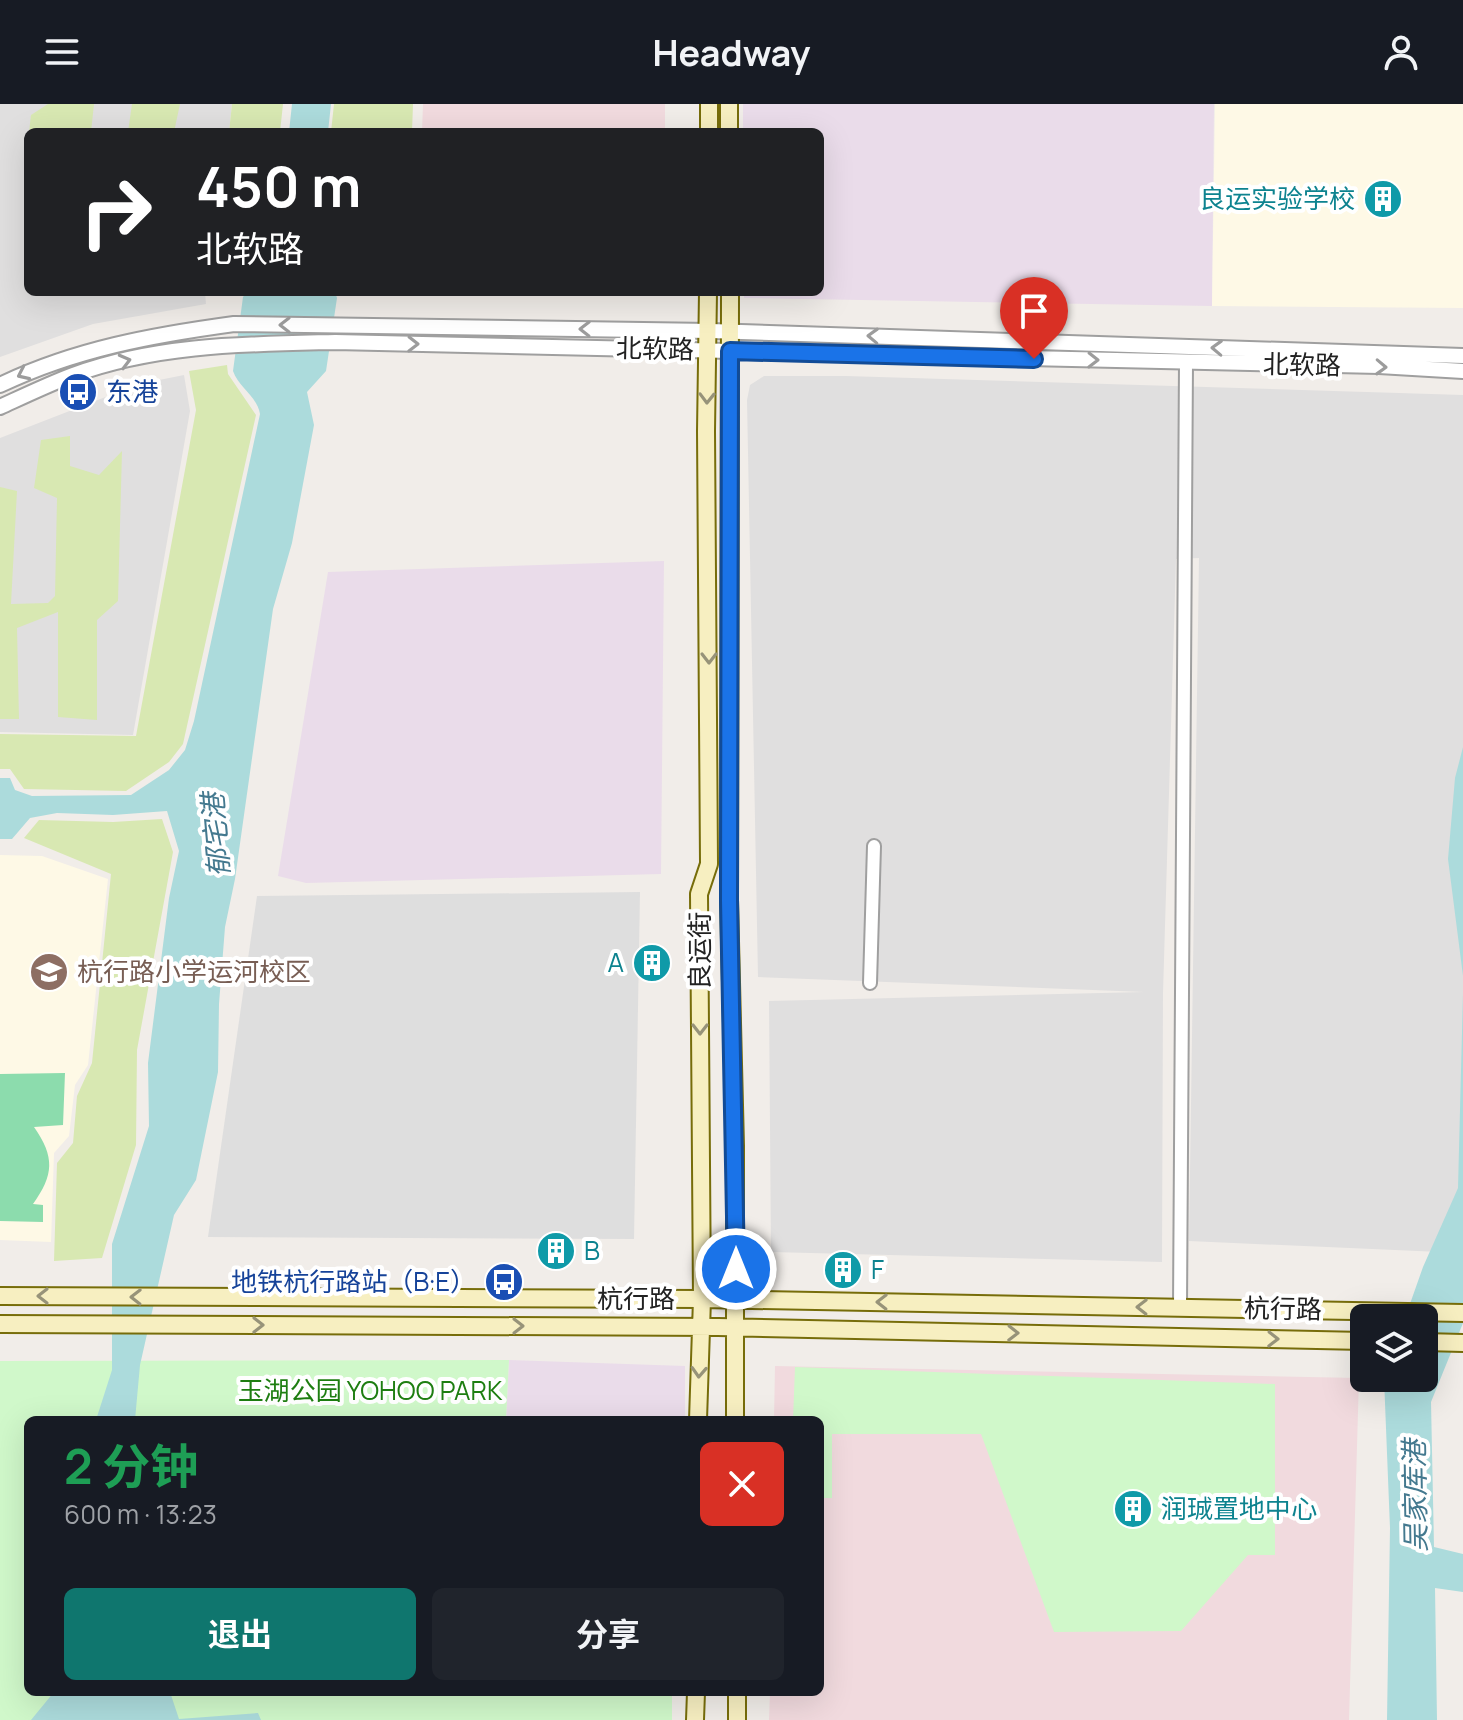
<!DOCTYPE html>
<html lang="zh">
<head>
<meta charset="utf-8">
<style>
  body { margin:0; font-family:Manrope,"Noto Sans SC",sans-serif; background:#20242c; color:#f1f3f6; height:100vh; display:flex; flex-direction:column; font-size:30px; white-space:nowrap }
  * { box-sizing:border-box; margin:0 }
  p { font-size:26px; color:#9ea1a6 }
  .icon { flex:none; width:44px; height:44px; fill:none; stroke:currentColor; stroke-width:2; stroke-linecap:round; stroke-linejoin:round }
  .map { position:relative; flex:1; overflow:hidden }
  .side { position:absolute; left:24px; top:1312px; width:800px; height:280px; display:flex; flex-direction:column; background:#171b24; border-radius:12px; box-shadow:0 8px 32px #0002 }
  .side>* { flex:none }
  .guide { position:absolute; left:24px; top:24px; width:800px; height:168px; border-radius:12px; box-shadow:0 8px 32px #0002; background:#202124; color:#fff; overflow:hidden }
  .fabs { position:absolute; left:1350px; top:1200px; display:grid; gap:16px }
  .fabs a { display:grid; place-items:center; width:88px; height:88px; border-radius:12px; background:#171b24; box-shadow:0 8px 32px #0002; font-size:40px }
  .pin { position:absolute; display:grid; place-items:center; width:68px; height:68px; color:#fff; margin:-82px -34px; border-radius:50% 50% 50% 0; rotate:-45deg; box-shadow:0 0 8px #0007 }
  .pin .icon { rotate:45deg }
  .me { position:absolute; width:88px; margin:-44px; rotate:0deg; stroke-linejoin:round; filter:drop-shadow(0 0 6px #0008) }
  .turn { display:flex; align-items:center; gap:28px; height:168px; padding:0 40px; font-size:36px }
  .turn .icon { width:104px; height:104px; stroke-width:2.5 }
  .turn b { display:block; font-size:56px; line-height:68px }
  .round { display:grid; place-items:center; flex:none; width:84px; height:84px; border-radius:12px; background:#20242c }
  .summary { display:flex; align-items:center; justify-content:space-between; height:136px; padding:0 40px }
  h1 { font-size:48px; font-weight:700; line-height:60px; color:#1e9e55 }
  .primary-button { display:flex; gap:16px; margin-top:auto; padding:16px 40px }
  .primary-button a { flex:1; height:92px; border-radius:12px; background:#0f766e; color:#fff; font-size:32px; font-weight:700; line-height:92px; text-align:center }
  .primary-button a+a { background:#20242c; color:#f1f3f6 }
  header { display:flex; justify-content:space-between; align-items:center; height:104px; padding:0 40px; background:#171b24; font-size:36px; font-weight:700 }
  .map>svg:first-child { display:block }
  .residential { fill:#e0dfdf }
  .commercial { fill:#f1dade }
  .industrial { fill:#eadcea }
  .education { fill:#fef9e6 }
  .grass { fill:#d8e8b2 }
  .park { fill:#d0f8ca }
  .pitch { fill:#8cdcad }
  .parking { fill:#dedede }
  .water { fill:#acdbdc }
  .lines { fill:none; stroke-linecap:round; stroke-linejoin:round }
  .minor-casing { stroke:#9f9f9f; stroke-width:16 }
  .tertiary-casing { stroke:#9f9f9f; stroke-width:18 }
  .secondary-casing { stroke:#776d0a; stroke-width:20 }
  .minor { stroke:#fff; stroke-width:12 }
  .tertiary { stroke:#fff; stroke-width:14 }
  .secondary { stroke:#f7efc1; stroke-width:16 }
  .oneway { stroke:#9c9c9c }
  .oneway2 { stroke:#979379 }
  .route-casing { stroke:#114b97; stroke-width:20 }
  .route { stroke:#1a73e8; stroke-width:14 }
  .labels { text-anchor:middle; stroke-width:8; stroke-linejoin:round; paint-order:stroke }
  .culture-label { font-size:26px; fill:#0d838f; stroke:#fff; text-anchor:start }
  .street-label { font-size:26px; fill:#222; stroke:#fff }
  .transit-label { font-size:26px; fill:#164399; stroke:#fff; text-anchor:start }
  .education-label { font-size:26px; fill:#785e54; stroke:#fff; text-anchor:start }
  .park-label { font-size:26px; fill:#1e7e11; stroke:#fff }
  .water-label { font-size:28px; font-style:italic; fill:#44798f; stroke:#fff }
</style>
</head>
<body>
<header><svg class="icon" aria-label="menu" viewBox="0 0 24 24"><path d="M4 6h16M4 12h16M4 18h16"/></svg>Headway<svg class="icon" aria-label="person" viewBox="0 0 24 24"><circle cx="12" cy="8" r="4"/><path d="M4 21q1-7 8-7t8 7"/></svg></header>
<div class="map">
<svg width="1463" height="1616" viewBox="0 0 1463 1616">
  <rect width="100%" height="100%" fill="#f1ede9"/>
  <!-- residential -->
  <path class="residential" d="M0,0h232l-3,28h-201v160h177l1,12 -113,20 -93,33z
    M184,271l6,36 -57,324 -133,-3v-294l139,-54z
    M764,272h82l617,19v858l-274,-12 10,-683 -23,1 -13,434 -1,269 -391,-10 -2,-251 375,-9 -386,-15 -11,-577 3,-15z"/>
  <!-- commercial -->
  <path class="commercial" d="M423,0h242v28h-243z
    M775,1262l584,12 -10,342h-580l1,-28h50v-272h-46z"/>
  <!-- industrial -->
  <path class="industrial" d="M743,0h471l-2,202 -468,-8v-6h76v-160h-77z
    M664,457l-3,313 -355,9 -28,-7 50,-304z
    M509,1256l176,6v54h-179z"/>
  <!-- education -->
  <path class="education" d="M1215,0h248v204l-251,-2z
    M0,751l42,1 66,23 -20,186 -13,20 -6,51 -15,17 -3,89 -51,-2z"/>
  <!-- grass -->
  <path class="grass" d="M48,0h46l-3,28h-62l2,-17z
    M132,0h48l-6,28h-46z
    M232,0h51l-3,28h-51z
    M334,0h79l-1,28h-81z
    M227,261l1,9 28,41 -73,329 -14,18 -43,29 -102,-2 -14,-20h-10v-35l136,2 60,-326 -7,-39z
    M70,332v30l29,9 23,-24 -4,150 -21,19v100l-39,-3v-105l-41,16 2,91h-19v-232l17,4 -6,113 37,-1 7,-7 2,-98 -23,-10 7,-48z
    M162,715l11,33 -36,198 -1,95 -34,113 -48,3 3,-98 16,-20 4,-47 15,-33 19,-189 -87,-36 15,-18 74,2z"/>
  <!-- park -->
  <path class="park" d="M509,1256l-3,60h-478v272h644v28h-672v-359z
    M795,1263l480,17v171h-27l-67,76 -127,1 -73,-198h-149v64h-12v-78h-27z"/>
  <!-- pitch -->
  <path class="pitch" d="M65,969l-2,52 -29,2c21,30 20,48 -1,77l10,1v17l-43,-1v-147z"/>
  <!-- parking -->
  <path class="parking" d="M640,788l-6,347 -426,-2 49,-341z"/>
  <!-- water -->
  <path class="water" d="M292,0h39l-3,28h-39z
    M247,188h88l2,6 -11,73 -19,21 7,33 -22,118 -19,66 -38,270 -10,48 -6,77 -1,68 -22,108 -22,35 -34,150 -5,55h-39l16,-50v-126l37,-118 -1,-63 21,-165 10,-47 -12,-40 -54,4 -56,-2 -27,5 -18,21h-12v-61h10l5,12 17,6 99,-1 38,-25 16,-20 9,-29 66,-307c-3,-18 -21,-26 -27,-43l10,-74z
    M1463,643v229l-15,-117 7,-81z
    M1463,889v330l-32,79 3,145 29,7v38l-28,-4 2,132h-50l3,-192 -6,-150h40v-60h-19l18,-51 35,-79z
    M54,1588h116l9,27 79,-6 3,7h-230z"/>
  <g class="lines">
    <defs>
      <path id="minor" d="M870,879l4,-137
        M1180,1203l6,-944"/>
      <path id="tertiary" d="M0,281c75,-36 153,-50 234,-61l477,7 752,25
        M0,303c24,-11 49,-23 73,-32 84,-31 174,-31 262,-33l1044,24 84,5"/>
      <path id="secondary" d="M709,28v-28
        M729,28v-28
        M730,188l-1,608 6,246v274
        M0,1192l702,3 761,14
        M0,1220l718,3 646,14
        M1424,1238l39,1
        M698,1316l4,-121 -3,-405 10,-30 -3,-433 2,-139
        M737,1588v28
        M695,1616l1,-28"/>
    </defs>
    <!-- minor casing -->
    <use href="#minor" class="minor-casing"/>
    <!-- tertiary casing -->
    <use href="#tertiary" class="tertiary-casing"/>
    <!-- secondary casing -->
    <use href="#secondary" class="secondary-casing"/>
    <!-- minor -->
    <use href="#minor" class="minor"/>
    <!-- tertiary -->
    <use href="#tertiary" class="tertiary"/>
    <!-- secondary -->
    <use href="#secondary" class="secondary"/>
  </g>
  <!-- one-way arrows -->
  <defs><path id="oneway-chevron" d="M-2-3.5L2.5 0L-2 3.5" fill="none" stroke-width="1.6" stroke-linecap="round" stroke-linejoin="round" transform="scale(2)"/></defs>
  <g class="oneway">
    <use href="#oneway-chevron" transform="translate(285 221) rotate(-180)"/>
    <use href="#oneway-chevron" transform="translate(585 225) rotate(-179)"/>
    <use href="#oneway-chevron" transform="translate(873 232) rotate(-178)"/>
    <use href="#oneway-chevron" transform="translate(413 240) rotate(1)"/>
    <use href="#oneway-chevron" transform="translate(1217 244) rotate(-178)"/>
    <use href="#oneway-chevron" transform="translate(1093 256) rotate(1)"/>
    <use href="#oneway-chevron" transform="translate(125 257) rotate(-15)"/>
    <use href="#oneway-chevron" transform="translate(1381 263) rotate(2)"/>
    <use href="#oneway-chevron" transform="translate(23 270) rotate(155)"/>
  </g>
  <g class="oneway2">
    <use href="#oneway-chevron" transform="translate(707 294) rotate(91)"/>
    <use href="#oneway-chevron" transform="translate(709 554) rotate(90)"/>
    <use href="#oneway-chevron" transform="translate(700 925) rotate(90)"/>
    <use href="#oneway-chevron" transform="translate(43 1192) rotate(-180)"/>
    <use href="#oneway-chevron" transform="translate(136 1193) rotate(-179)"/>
    <use href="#oneway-chevron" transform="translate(882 1198) rotate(-179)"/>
    <use href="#oneway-chevron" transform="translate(1142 1203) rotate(-179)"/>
    <use href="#oneway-chevron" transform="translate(258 1221)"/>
    <use href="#oneway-chevron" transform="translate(518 1222)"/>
    <use href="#oneway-chevron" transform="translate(1013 1229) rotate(1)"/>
    <use href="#oneway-chevron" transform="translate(1273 1235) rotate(1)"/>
    <use href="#oneway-chevron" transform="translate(699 1268) rotate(93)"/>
  </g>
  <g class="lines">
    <defs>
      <path id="route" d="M736,1165l-7,-369 1,-549 304,8"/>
    </defs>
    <!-- route casing -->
    <use href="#route" class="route-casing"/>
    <!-- route -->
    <use href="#route" class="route"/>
  </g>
  <!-- icons -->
  <defs>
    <symbol id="building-disc" viewBox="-11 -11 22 22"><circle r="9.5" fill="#0f9aa8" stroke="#fff"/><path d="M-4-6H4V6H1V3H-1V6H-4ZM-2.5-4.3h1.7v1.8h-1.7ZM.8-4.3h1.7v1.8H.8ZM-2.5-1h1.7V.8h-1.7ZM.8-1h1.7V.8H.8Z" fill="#fff"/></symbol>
    <symbol id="bus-disc" viewBox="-11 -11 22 22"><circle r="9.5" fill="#1a4fb4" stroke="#fff"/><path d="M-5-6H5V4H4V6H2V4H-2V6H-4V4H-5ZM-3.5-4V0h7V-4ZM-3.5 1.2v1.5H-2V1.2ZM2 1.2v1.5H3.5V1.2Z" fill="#fff"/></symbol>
    <symbol id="school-disc" viewBox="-11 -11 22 22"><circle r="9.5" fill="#8d6e63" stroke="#fff"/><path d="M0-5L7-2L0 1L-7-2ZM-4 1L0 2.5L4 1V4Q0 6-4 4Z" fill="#fff"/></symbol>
  </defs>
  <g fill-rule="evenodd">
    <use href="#building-disc" x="1361" y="73" width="44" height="44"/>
    <use href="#bus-disc" x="56" y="266" width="44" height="44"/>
    <use href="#building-disc" x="630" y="837" width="44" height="44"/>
    <use href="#school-disc" x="27" y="846" width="44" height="44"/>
    <use href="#building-disc" x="534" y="1125" width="44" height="44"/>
    <use href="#building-disc" x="821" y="1144" width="44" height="44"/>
    <use href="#bus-disc" x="482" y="1156" width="44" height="44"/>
    <use href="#building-disc" x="1111" y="1383" width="44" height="44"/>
  </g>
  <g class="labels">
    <!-- culture labels -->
    <g class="culture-label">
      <text x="1355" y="104" text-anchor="end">良运实验学校</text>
      <text x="624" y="868" text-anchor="end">A</text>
      <text x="584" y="1156">B</text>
      <text x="871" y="1175">F</text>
      <text x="1161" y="1414">润珹置地中心</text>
    </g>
    <!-- street labels -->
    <g class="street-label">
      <text transform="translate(655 245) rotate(1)" y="9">北软路</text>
      <text transform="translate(1302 261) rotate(1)" y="9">北软路</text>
      <text transform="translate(700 847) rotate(-90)" y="9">良运街</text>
      <text x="636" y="1204">杭行路</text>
      <text transform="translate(1283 1205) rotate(1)" y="9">杭行路</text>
    </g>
    <!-- transit labels -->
    <g class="transit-label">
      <text x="106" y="297">东港</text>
      <text x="476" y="1187" text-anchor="end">地铁杭行路站（B·E）</text>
    </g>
    <!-- education labels -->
    <g class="education-label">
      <text x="77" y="877">杭行路小学运河校区</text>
    </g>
    <!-- park labels -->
    <g class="park-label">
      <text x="370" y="1296">玉湖公园 YOHOO PARK</text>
    </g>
    <!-- water labels -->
    <g class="water-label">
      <text transform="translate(216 731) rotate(-95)" y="10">郁宅港</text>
      <text transform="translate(1415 1392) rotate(-91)" y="10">吴家库港</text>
    </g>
  </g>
</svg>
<div class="fabs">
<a><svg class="icon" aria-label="layers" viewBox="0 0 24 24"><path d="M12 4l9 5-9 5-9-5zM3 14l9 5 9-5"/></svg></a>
</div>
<div class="pin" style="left:1034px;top:255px;background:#d93025"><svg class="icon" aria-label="arrive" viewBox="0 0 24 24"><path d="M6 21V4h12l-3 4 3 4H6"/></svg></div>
<svg class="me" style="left:736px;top:1165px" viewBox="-20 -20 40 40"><circle r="17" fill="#1a73e8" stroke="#fff" stroke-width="3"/><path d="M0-11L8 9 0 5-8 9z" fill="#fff"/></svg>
<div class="guide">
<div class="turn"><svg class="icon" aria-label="right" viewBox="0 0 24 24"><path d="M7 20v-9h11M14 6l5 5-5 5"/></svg><div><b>450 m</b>北软路</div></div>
</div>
<section class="side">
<div class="summary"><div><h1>2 分钟</h1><p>600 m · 13:23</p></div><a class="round" style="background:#d93025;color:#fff"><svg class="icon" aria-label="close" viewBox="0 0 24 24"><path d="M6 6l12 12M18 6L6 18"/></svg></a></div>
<div class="primary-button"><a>退出</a><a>分享</a></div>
</section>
</div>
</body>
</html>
